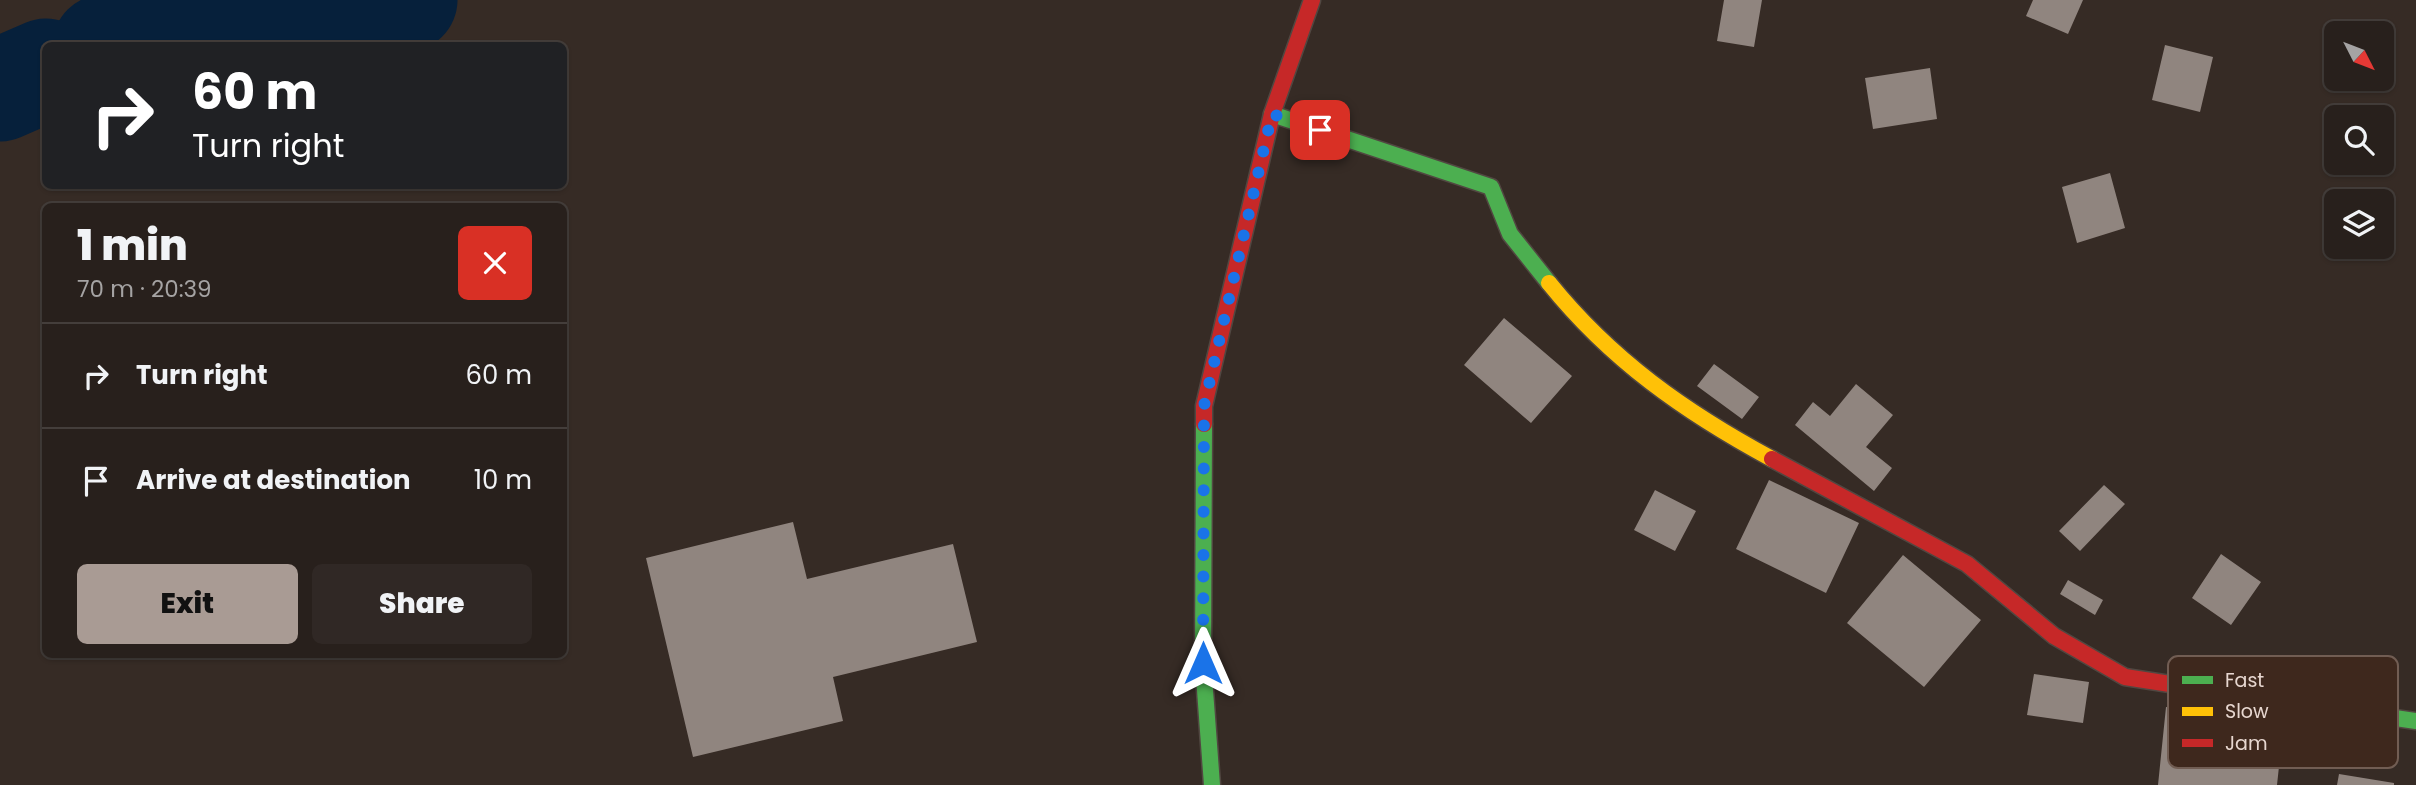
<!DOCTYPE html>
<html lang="en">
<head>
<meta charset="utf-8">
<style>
  body { margin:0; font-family:Poppins,sans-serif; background:#302825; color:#f1f3f6; height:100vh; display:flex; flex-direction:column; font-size:26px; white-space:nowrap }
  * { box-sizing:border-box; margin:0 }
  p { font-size:23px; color:#a5a3a3 }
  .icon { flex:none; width:38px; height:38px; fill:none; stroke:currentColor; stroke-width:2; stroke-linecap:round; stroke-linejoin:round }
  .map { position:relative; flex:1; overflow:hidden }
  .side { position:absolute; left:42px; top:203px; width:525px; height:455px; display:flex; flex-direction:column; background:#28201c; border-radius:10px; box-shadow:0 2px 5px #0004,0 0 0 2px #443e3b }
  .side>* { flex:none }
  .guide { position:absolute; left:42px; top:42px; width:525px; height:147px; border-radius:10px; box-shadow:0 2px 5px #0004,0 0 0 2px #443e3b; background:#202124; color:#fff; overflow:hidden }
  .needle { width:46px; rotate:132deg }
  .fabs { position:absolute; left:2324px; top:21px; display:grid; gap:14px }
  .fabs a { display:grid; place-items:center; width:70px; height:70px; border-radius:10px; background:#28201c; box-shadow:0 2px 5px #0004,0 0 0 2px #443e3b; font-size:35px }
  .pin { position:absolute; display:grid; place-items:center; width:60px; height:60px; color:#fff; margin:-30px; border-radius:14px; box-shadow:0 4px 10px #0006 }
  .me { position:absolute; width:77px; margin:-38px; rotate:0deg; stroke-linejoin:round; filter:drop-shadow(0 0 5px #0008) }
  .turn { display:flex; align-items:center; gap:24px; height:147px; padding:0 35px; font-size:32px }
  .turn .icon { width:91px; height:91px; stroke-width:2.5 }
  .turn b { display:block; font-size:49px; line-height:60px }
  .round { display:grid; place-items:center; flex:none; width:74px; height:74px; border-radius:10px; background:#302825 }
  .head { display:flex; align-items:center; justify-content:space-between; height:119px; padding:0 35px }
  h1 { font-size:42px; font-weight:800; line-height:52px }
  .action { display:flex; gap:14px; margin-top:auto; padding:14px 35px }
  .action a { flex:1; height:80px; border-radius:10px; background:#a99b94; color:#111; font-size:28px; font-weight:800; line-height:80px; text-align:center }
  .action a+a { background:#302825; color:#f1f3f6 }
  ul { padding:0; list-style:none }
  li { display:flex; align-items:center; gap:21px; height:105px; padding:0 35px; border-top:2px solid #443e3b }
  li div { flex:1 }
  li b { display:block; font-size:26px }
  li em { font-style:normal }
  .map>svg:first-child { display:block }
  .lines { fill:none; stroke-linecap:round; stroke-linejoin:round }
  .river { stroke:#06203b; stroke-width:103 }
  .building { fill:#90857f }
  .fast-casing { stroke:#514741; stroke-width:19 }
  .slow-casing { stroke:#514741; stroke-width:19 }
  .jam-casing { stroke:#514741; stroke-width:19 }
  .fast { stroke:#4caf50; stroke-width:16 }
  .slow { stroke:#ffc107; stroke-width:16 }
  .jam { stroke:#c62828; stroke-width:16 }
  .route { stroke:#1a73e8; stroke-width:12; stroke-dasharray:0 21.6 }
  .key { fill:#3e281d; stroke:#715d53; stroke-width:2 }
  .key-label { font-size:19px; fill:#e7d7d0 }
</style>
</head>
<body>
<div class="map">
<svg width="2416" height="785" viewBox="0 0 2416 785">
  <rect width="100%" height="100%" fill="#362b25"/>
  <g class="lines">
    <!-- river -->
    <path class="river" d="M104,46l34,-14 244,-25 24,-7
      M0,90l46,-20"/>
  </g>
  <!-- building -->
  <path class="building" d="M1724,0h38l-8,47 -37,-6z
    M2033,0h50l-15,34 -42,-18z
    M2165,45l48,12 -13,55 -48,-12z
    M1930,68l7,51 -64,10 -8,-51z
    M2110,173l15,55 -48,15 -15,-56z
    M1504,318l68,58 -41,47 -67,-58z
    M1714,364l45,33 -17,22 -45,-33z
    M1856,384l37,31 -27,32 26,21 -18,23 -79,-66 18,-23 17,14z
    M1769,480l90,43 -33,70 -90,-44z
    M2104,485l21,19 -45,47 -21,-20z
    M1655,490l41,21 -21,40 -41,-21z
    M793,522l14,57 146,-35 24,98 -144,35 10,44 -150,36 -47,-199z
    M2221,554l40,28 -30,43 -39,-27z
    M1903,555l78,65 -57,67 -77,-64z
    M2068,580l35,20 -8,15 -35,-21z
    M2034,674l55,8 -6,41 -56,-8z
    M2166,707l89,9 -3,30 29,2 -4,37h-119z
    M2339,774l55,9v2h-57z"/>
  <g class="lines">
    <defs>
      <path id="fast" d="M1272,114l219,73 19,47 39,49
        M1204,424l-1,239 9,122
        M2215,691l201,30"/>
      <path id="slow" d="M1549,283c62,77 136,129 223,176"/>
      <path id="jam" d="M1204,424v-18l68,-292 40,-114
        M1772,459l195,105 87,72 71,41 90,14"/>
    </defs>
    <!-- fast casing -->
    <use href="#fast" class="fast-casing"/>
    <!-- slow casing -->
    <use href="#slow" class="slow-casing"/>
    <!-- jam casing -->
    <use href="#jam" class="jam-casing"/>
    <!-- fast -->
    <use href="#fast" class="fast"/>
    <!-- slow -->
    <use href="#slow" class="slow"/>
    <!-- jam -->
    <use href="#jam" class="jam"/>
  </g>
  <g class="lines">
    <!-- route -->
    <path class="route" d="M1203,663l1,-257 68,-292 48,16"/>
  </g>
  <!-- legend -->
  <rect x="2168" y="656" width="230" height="112" rx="10" class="key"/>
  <rect x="2182" y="676" width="31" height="8" fill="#4caf50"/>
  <rect x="2182" y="707" width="31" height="9" fill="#ffc107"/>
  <rect x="2182" y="739" width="31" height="8" fill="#c62828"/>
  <g class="key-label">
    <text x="2225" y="687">Fast</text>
    <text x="2225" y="718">Slow</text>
    <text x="2225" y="750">Jam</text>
  </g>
</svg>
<div class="fabs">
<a><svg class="needle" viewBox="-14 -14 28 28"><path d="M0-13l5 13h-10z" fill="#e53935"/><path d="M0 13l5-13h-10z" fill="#a5a3a3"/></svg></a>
<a><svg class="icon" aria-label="search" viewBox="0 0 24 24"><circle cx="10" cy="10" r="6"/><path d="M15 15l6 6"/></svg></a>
<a><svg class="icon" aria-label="layers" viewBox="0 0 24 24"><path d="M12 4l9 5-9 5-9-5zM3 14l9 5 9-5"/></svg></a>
</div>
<div class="pin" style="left:1320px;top:130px;background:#d93025"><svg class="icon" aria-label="arrive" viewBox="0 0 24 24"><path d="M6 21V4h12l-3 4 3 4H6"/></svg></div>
<svg class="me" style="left:1203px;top:663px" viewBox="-20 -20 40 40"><path d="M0-17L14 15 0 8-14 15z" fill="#1a73e8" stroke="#fff" stroke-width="4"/></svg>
<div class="guide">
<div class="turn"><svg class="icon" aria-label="right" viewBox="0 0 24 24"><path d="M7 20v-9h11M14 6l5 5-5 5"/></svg><div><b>60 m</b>Turn right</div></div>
</div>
<section class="side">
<div class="head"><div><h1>1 min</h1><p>70 m · 20:39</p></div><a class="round" style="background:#d93025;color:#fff"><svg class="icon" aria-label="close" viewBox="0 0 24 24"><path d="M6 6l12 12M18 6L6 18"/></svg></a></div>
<ul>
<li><svg class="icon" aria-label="right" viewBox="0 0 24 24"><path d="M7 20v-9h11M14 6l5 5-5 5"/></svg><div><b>Turn right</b></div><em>60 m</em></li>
<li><svg class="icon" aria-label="arrive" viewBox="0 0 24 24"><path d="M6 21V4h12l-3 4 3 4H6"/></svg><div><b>Arrive at destination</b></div><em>10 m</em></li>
</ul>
<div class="action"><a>Exit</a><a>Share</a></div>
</section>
</div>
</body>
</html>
